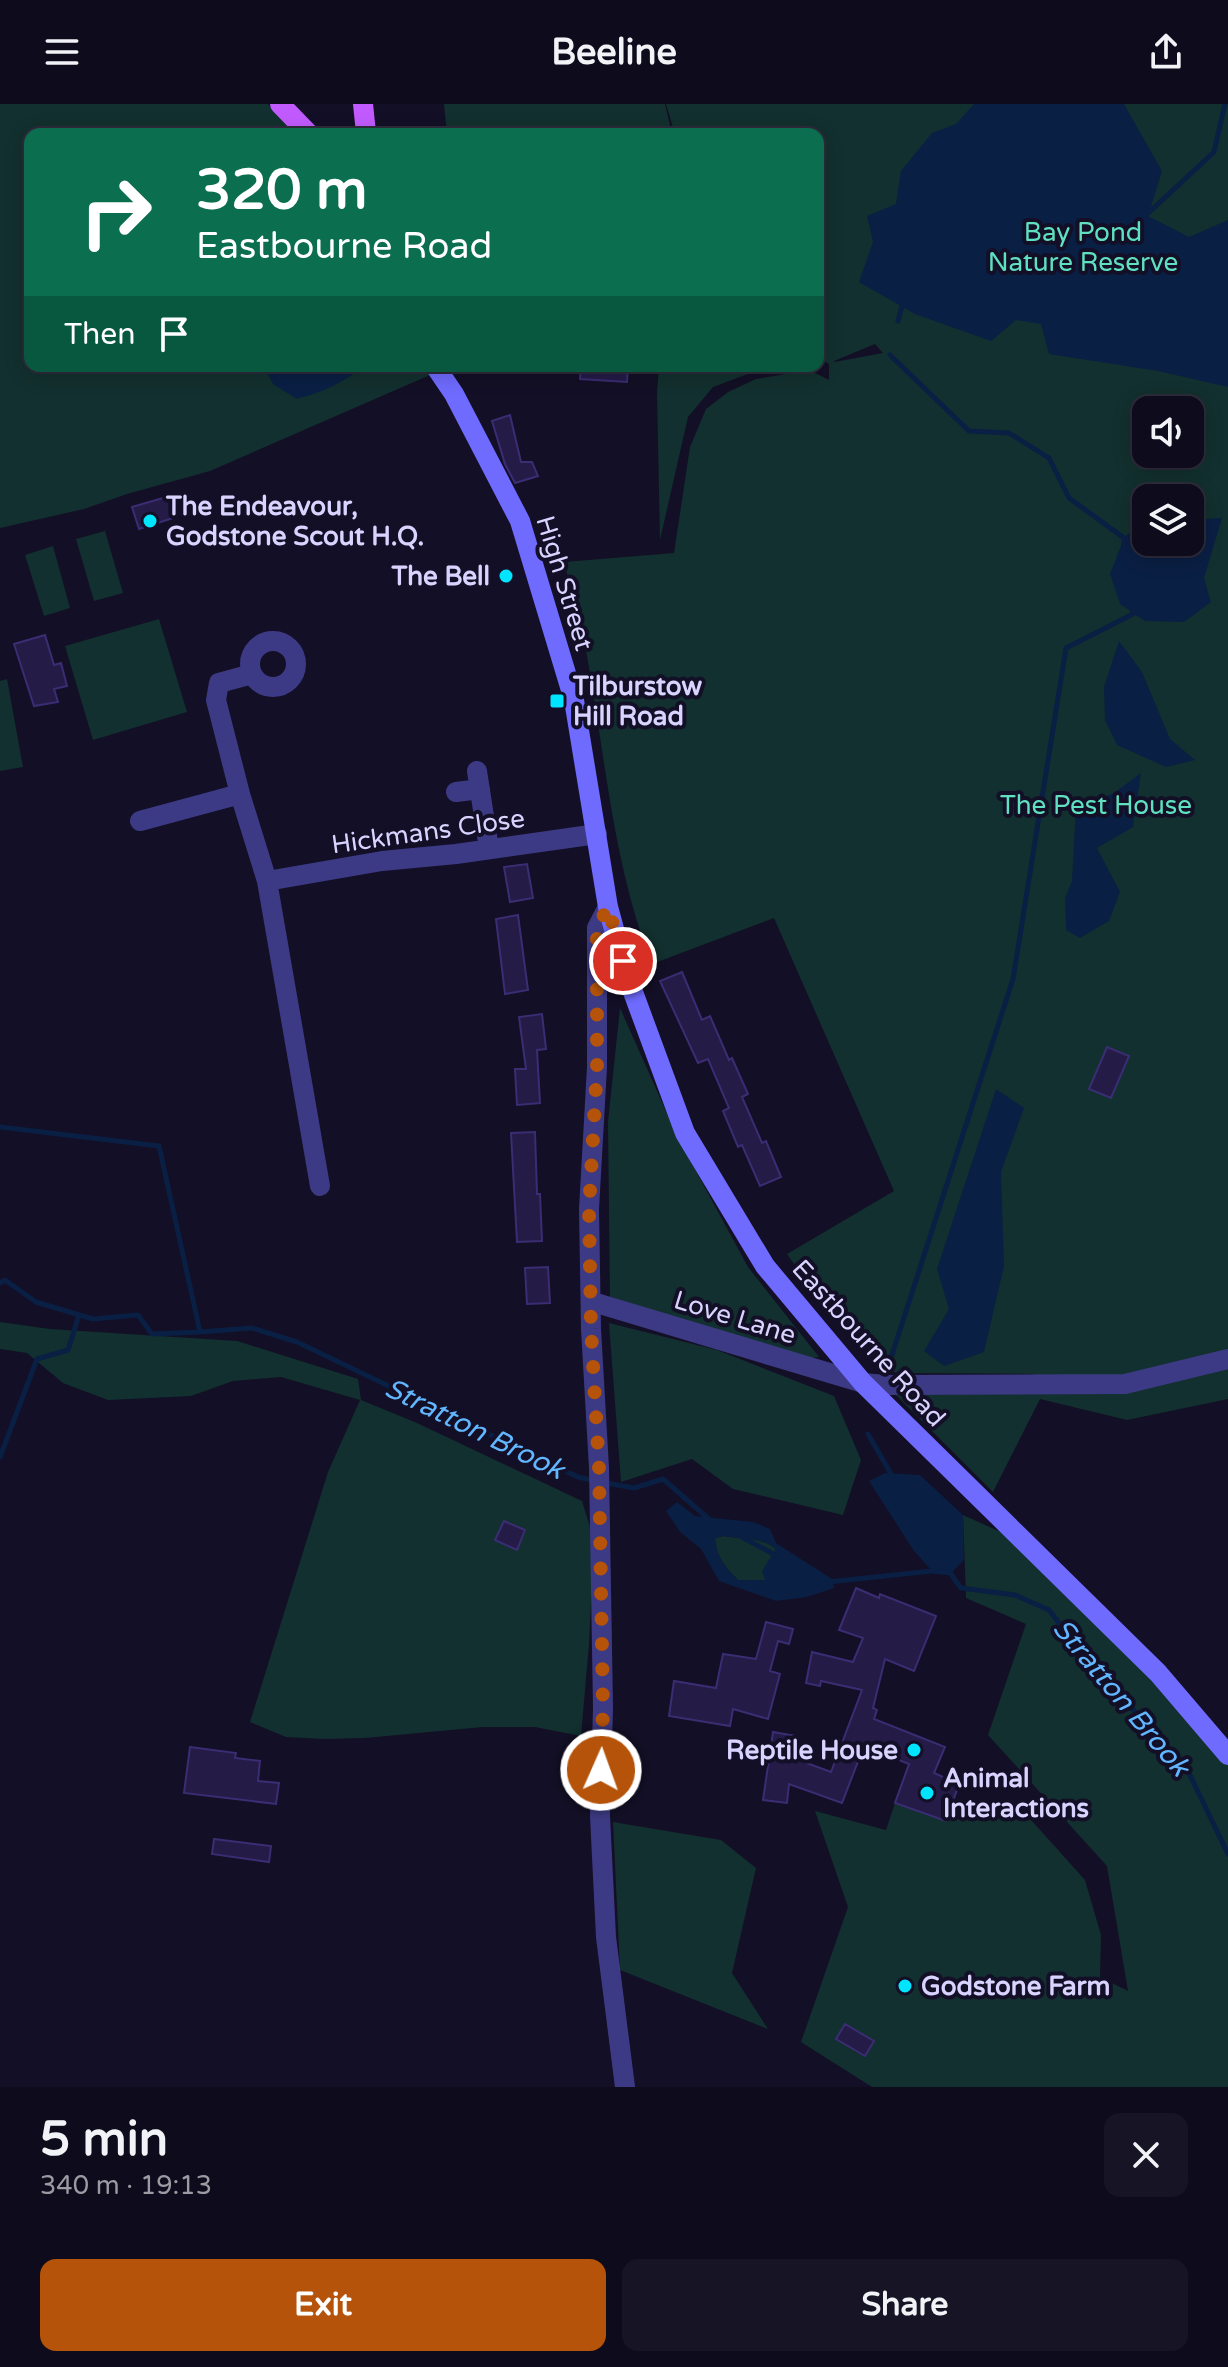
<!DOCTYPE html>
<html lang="en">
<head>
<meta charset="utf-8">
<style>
  body { margin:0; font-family:"Varela Round",sans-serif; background:#171425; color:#f1f3f6; height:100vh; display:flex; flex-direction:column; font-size:30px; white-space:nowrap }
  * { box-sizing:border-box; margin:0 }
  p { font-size:26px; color:#9b9ba3 }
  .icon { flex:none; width:44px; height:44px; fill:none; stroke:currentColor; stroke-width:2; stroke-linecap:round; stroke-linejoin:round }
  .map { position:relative; height:1983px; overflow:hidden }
  .details { display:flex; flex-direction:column; background:#0e0b1c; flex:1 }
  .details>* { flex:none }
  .guide { position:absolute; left:24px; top:24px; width:800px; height:244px; border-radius:16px; box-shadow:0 4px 20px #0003,0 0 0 2px #2e2b3b; background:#0b6e4f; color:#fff; overflow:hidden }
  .buttons { position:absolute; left:1132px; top:292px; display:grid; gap:16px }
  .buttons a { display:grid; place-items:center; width:72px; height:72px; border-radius:16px; background:#0e0b1c; box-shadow:0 4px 20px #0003,0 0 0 2px #2e2b3b; font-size:40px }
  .pin { position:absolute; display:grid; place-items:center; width:68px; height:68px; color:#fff; margin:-34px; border:4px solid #fff; border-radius:50%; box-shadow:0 2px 8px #0007 }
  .me { position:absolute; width:88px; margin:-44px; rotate:2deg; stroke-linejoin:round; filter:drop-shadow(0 0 6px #0008) }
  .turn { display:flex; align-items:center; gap:28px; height:168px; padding:0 40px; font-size:36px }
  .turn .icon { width:104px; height:104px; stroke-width:2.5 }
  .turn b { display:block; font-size:56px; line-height:68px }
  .then { display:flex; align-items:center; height:76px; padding:0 40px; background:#0003; gap:16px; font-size:30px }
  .round { display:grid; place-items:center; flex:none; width:84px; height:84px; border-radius:16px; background:#171425 }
  .overview { display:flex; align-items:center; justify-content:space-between; height:136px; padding:0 40px }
  h1 { font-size:48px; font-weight:700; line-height:60px }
  .button { display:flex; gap:16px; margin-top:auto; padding:16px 40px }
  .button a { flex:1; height:92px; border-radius:16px; background:#b45309; color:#fff; font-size:32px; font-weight:700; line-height:92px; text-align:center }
  .button a+a { background:#171425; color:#f1f3f6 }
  header { display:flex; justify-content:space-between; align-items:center; height:104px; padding:0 40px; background:#0e0b1c; font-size:36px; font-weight:700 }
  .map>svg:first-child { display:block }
  .green { fill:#12302f; fill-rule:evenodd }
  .water { fill:#0a1f44; fill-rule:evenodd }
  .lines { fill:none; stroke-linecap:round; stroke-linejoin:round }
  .stream { stroke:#0a1f44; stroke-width:5 }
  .building { fill:#241b47; stroke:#3b2d73; stroke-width:2 }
  .minor { stroke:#3d3a85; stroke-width:20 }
  .secondary { stroke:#6f6bff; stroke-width:20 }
  .primary { stroke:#c25bff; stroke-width:20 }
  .route { stroke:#b45309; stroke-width:14; stroke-dasharray:0 25.2 }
  .poi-dot { fill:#00e5ff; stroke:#130f26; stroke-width:3 }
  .labels { text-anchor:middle; stroke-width:8; stroke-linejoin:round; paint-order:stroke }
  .park-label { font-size:26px; fill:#5fe0c0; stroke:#130f26 }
  .poi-label { font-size:26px; font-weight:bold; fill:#d9d4ff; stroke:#130f26; text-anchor:start }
  .street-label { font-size:26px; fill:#d9d4ff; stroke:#130f26 }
  .water-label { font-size:28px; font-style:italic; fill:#62b6ff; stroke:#130f26 }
</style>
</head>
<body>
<header><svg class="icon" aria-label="menu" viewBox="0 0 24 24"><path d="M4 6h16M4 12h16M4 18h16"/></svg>Beeline<svg class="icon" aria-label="share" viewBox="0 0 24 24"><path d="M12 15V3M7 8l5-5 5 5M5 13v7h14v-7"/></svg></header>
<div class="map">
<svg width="1228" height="1983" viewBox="0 0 1228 1983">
  <rect width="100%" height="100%" fill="#130f26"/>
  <!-- green -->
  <path class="green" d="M0,0h268l28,30h-266v232h396l4,9 -220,96 -83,23 -43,15 -84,19z
    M444,0h221l7,30h-225z
    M666,0h562v1295l-101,21 -87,-21 -47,93 -100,-100 145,-18 -142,-1 -23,-14 -60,-68 -26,-37 107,-63 -120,-273 -122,46c-40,-101 -47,-213 -67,-319 -6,-28 -14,-56 -21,-83l110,-9 16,-106 16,-38 22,-17 28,-13 53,-9 20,10v-16l-11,-7v-223h-143zM875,240l8,9 -49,9v-1zM1146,306h44v44h-44zM1146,394h44v44h-44z
    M659,262h110l-56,21 -25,30 -28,123 -3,-148z
    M105,427l18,62 -29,8 -18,-62z
    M53,442l17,62 -26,8 -19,-61z
    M159,515l28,93 -94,28 -28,-94z
    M7,575l16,88 -23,4v-90z
    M620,904l58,130 70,129 71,90 -15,2 -194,-60 -2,-177z
    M0,1218l50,7 187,12 121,38 3,21 56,23 165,78 12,39 -5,104 -8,92 -46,-9h-52l-118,11 -40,1 -39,-2 -36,-15 78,-250 32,-72 -79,-23 -48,4 -42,15 -83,4 -45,-17 -36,-30 -27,-4z
    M609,1219l108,27 117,46 27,64 -18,55 -110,-26 -41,-30 -71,23z
    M963,1411l60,27 205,213v332h-356l-71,-45 47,-135 -33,-96 71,19 9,-27 51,18 68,-20 71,79 16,55 -1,42 28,14 -21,-125 -119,-131 38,-111 -60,-26z
    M723,1432c18,3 40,1 53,13l-11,31h-27c-13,-13 -22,-23 -23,-42z
    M613,1718l108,18 35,28 -24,105 36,56 -148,-59z"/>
  <!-- water -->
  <path class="water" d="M974,0h150l38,67 -14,45 41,21 39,-17v167l-70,-16 -109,-17 -8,-30 -25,-4 -25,21 -76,-27 -56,-32 14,-40 -6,-26 29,-12 5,-33 31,-38 24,-9z
    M264,262h100c-21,17 -41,26 -67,33l-24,-15z
    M1222,414l-18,60 7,24 -27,20 -39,-1 -25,-17 -10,-30 14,-36 13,-13 9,-1v18h44v-22z
    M1119,537l23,31 28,67 25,21 -29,7 -49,-22 -12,-25 -1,-33z
    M1141,669l-8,54 -36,21 23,44 -11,29 -29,17 -14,-8 -1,-32 7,-17 4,-73 38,-15z
    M996,985l28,19 -23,64 3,94 -20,86 -40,14 -20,-15 25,-42 -12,-40z
    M885,1369l35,2 43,40 1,45 -13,13 -19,-2 -18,-20 -45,-70z
    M677,1398l18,14 58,6 17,7 6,14 56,36 2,9 -27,9 -31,4 -57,-20 -18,-32 -21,-17 -14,-21zM724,1432c17,3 39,1 52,13l-14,22 3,9h-27c-13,-13 -22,-23 -23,-42z"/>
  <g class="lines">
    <!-- stream -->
    <path class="stream" d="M1144,113l70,-65 11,-48
      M898,217l4,-15 3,-1
      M890,251l79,76 40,2 40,25 20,40 55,40v6
      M0,1023l159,19 41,186 52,-4 45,14 281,135 18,4
      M0,1179l5,-3 31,22 57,17 45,-4 14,19 48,-2
      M890,1257l123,-382 53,-331 67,-34v-5
      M868,1330l26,45
      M0,1353l37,-98 31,-9 11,-35
      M606,1379l28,5 29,-9 47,41
      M740,1432l37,20
      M950,1469l11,15 54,7 34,15 38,49 100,110 41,85
      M828,1478l104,-11 19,2"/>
  </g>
  <!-- building -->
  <path class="building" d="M581,262h47l-1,16 -47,-3z
    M510,311l11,47h11l6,14 -23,7 -10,-19 -13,-43z
    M170,392l6,21 -37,12 -7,-22z
    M45,531l9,30 7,-2 6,23 -13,3 4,13 -24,4 -20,-62z
    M527,760l6,34 -23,4 -6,-35z
    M518,811l10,75 -23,4 -9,-75z
    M682,868l20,48 8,-4 19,44 3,-2 16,36 -6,3 20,46 4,-2 15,36 -21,9 -18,-41 -4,2 -15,-36 6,-3 -21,-49 -10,4 -38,-82z
    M542,910l4,35 -9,1 3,53 -23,2 -2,-36h11l-7,-52z
    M1107,943l22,9 -18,42 -22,-9z
    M535,1028l2,62h3l2,47 -25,1 -6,-109z
    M548,1163l2,36 -23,1 -2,-36z
    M504,1417l21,9 -8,20 -22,-10z
    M856,1484l23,10 1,-4 56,22 -22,55 -29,-12 -12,49 4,2 -3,9 71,28 -11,26 25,11 -13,37 -51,-18 14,-39 -45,-18 -22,57 -53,-19 -2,19 -24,-3 10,-68 23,4 -3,22 38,14 31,-82 -41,-9 -1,5 -14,-3 6,-31 41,10 10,-24 -24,-8z
    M766,1518l27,7 -4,15 -11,-3 -8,30 10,3 -12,45 -35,-10 -3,17 -61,-10 5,-35 42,7 7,-34 33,5z
    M190,1643l46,6 -1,5 25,3 -2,20 21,2 -3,21 -92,-11z
    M214,1735l57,7 -2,16 -57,-8z
    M845,1920l29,17 -9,15 -29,-17z"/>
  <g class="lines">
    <!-- minor -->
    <path class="minor" d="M250 560a23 23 0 1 1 46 0a23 23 0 1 1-46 0Z
      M252,570l-33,9 -3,17 24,94 27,87 53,305
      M477,667l12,78
      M456,688l24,-3
      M140,717l100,-27
      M267,777l115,-20 74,-7 141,-20
      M608,803l-11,21v139l-8,142 2,120 8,139 4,240 -3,108 6,121 19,150
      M593,1198l270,81 23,2 239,-1 103,-25"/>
    <!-- secondary -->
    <path class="secondary" d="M435,262l19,28 66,127 54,179 34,207 18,66 59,160 80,133 98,117 295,290 70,82"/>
    <!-- primary -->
    <path class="primary" d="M280,0l29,30
      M363,0l3,29 -3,1"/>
  </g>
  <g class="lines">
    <!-- route -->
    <path class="route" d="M601,1666l2,-62 -4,-240 -8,-139 -2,-120 8,-142v-139l11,-21 15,54"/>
  </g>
  <!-- markers -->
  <g class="poi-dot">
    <circle cx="150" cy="417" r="8"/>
    <circle cx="506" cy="472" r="8"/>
    <rect x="549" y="589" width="16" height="16" rx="4"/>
    <circle cx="914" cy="1646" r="8"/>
    <circle cx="927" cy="1689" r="8"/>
    <circle cx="905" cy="1882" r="8"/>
  </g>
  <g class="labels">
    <!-- park labels -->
    <g class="park-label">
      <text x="1083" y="137">Bay Pond<tspan x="1083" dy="30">Nature Reserve</tspan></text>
      <text x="1096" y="710">The Pest House</text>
    </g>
    <!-- poi labels -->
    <g class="poi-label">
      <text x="166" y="411">The Endeavour,<tspan x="166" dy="30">Godstone Scout H.Q.</tspan></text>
      <text x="490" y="481" text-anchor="end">The Bell</text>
      <text x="573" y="591">Tilburstow<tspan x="573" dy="30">Hill Road</tspan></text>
      <text x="898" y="1655" text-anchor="end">Reptile House</text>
      <text x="943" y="1683">Animal<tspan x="943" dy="30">Interactions</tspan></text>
      <text x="921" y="1891">Godstone Farm</text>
    </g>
    <!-- street labels -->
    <g class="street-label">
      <text transform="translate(565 479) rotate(73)" y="9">High Street</text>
      <text transform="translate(428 727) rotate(-8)" y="9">Hickmans Close</text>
      <text transform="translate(735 1213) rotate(17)" y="9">Love Lane</text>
      <text transform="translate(869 1239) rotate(48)" y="9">Eastbourne Road</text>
    </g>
    <!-- water labels -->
    <g class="water-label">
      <text transform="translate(475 1324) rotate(26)" y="10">Stratton Brook</text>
      <text transform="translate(1122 1593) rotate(50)" y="10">Stratton Brook</text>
    </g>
  </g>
</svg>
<div class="buttons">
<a><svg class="icon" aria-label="sound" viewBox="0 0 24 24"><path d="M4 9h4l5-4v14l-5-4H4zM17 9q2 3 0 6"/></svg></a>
<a><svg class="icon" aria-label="layers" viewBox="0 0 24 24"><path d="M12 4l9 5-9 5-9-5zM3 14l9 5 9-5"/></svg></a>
</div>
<div class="pin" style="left:623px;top:857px;background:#d93025"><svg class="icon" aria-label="arrive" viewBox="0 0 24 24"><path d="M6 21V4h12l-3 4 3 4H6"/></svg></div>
<svg class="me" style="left:601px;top:1666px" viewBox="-20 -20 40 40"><circle r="17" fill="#b45309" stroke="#fff" stroke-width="3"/><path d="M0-11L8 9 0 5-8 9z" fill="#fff"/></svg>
<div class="guide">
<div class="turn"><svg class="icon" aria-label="right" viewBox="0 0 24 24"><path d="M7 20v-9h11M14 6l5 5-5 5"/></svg><div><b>320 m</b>Eastbourne Road</div></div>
<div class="then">Then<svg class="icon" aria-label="arrive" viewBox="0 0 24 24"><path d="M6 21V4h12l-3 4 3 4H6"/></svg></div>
</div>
</div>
<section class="details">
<div class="overview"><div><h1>5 min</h1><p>340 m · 19:13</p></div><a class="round"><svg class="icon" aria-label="close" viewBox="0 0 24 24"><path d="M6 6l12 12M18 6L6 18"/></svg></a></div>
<div class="button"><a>Exit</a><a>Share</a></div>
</section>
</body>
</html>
